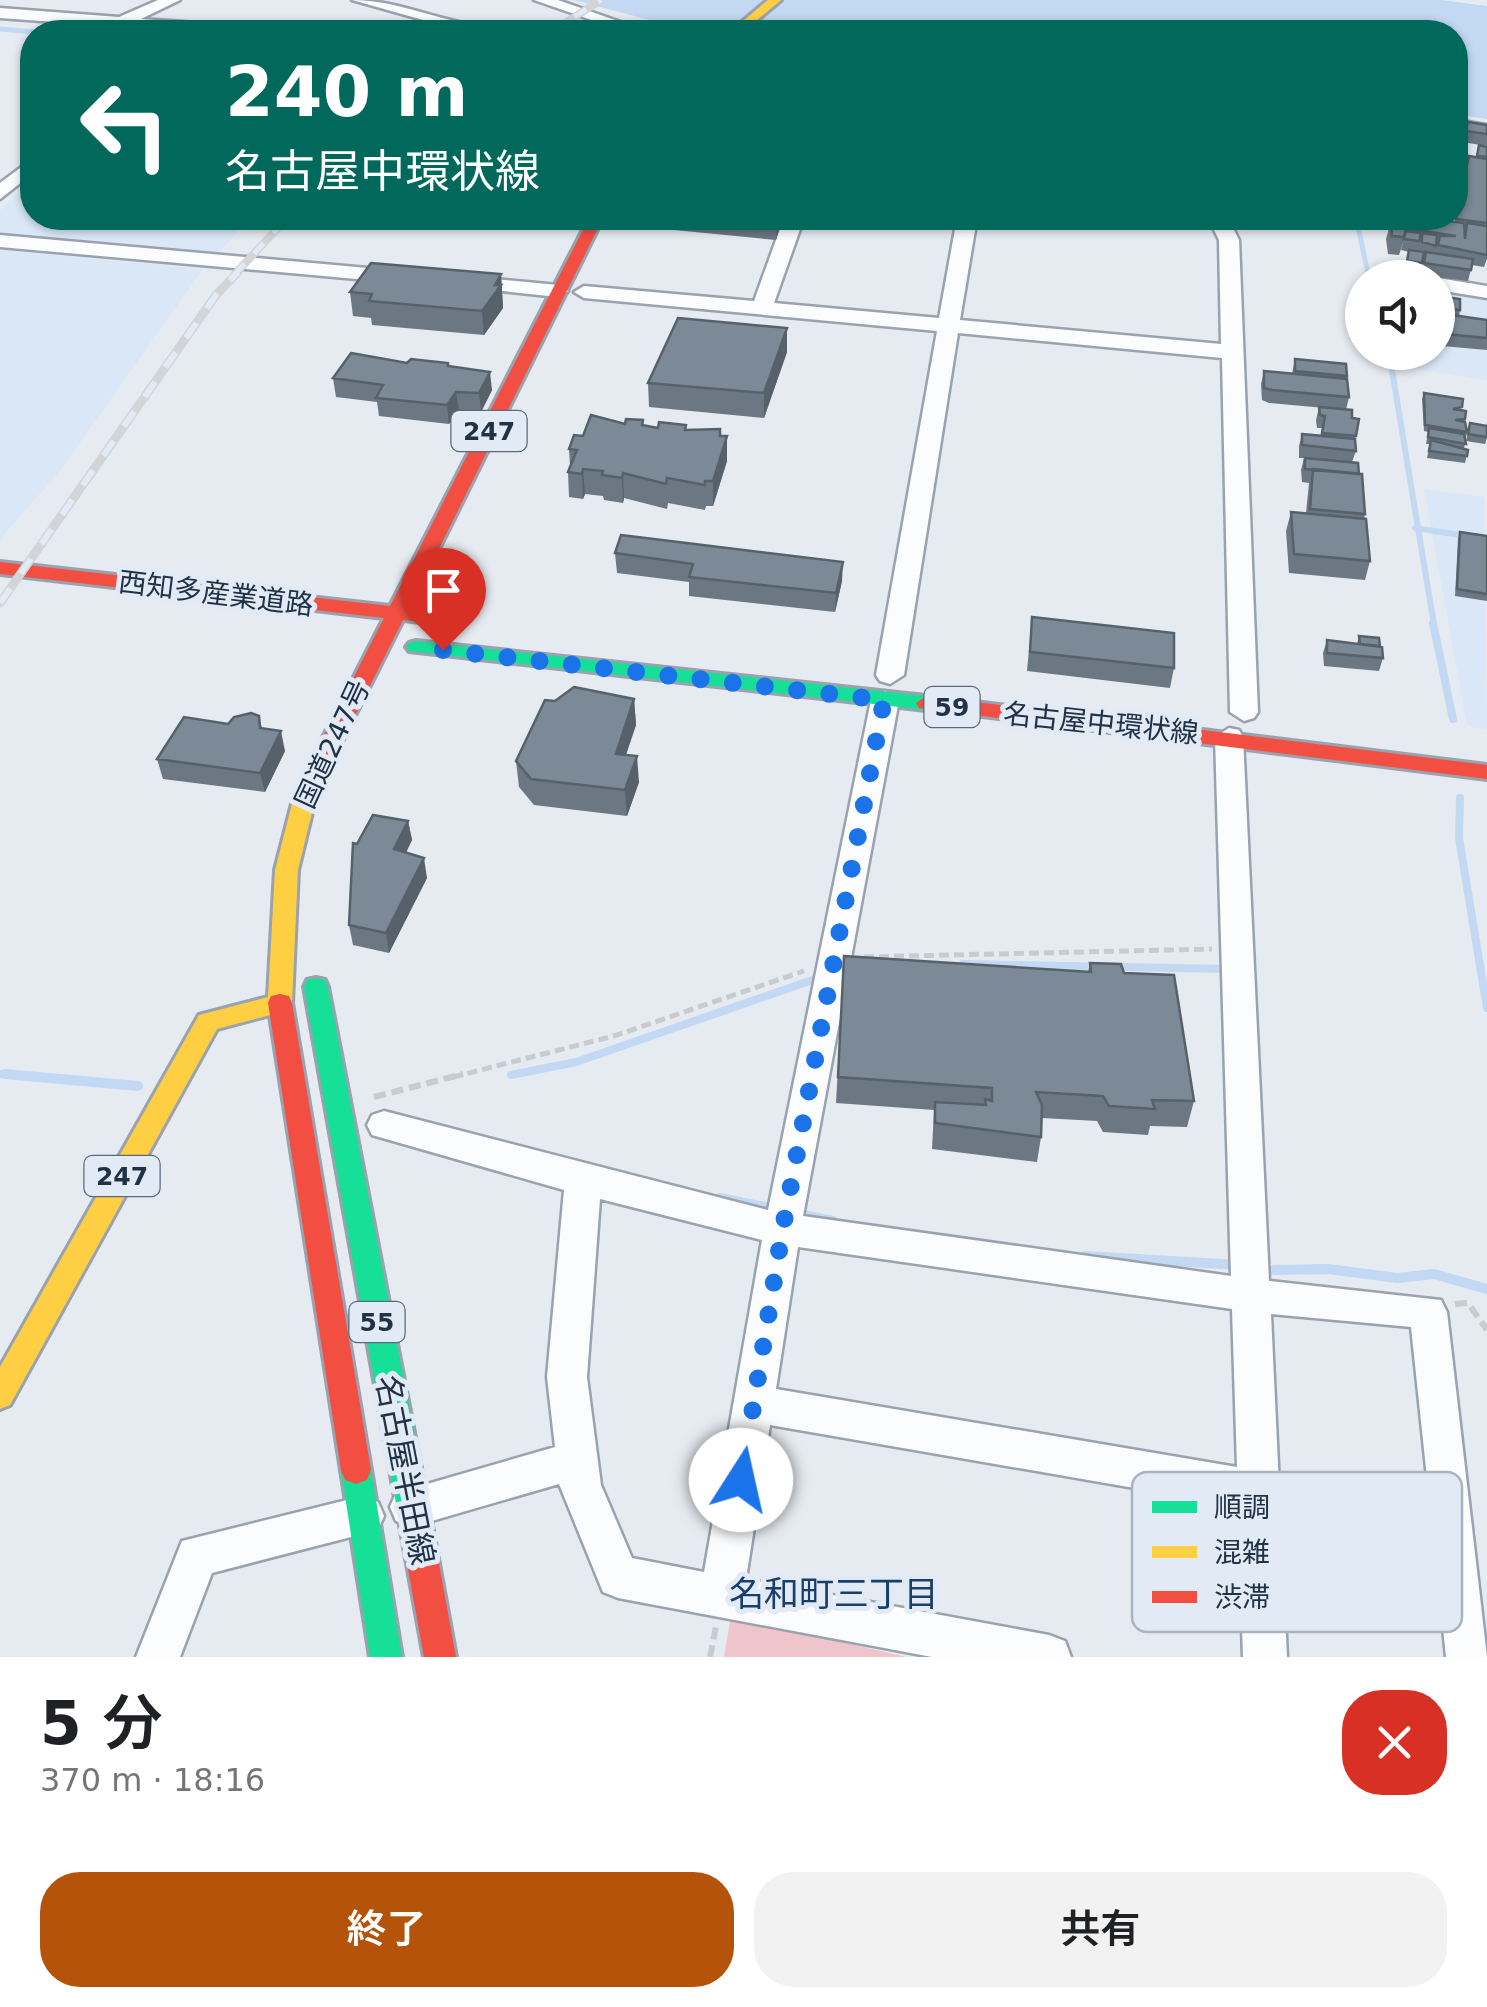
<!DOCTYPE html>
<html lang="ja">
<head>
<meta charset="utf-8">
<style>
  body { margin:0; font-family:"DejaVu Sans","Noto Sans JP",sans-serif; background:#f2f2f2; color:#202124; height:100vh; display:flex; flex-direction:column; font-size:38px; white-space:nowrap }
  * { box-sizing:border-box; margin:0 }
  p { font-size:32px; color:#757577 }
  .icon { flex:none; width:55px; height:55px; fill:none; stroke:currentColor; stroke-width:2; stroke-linecap:round; stroke-linejoin:round }
  .map { position:relative; height:1657px; overflow:hidden }
  .side { display:flex; flex-direction:column; background:#fff; flex:1 }
  .side>* { flex:none }
  .hud { position:absolute; left:20px; top:20px; width:1448px; height:210px; border-radius:40px; box-shadow:0 2px 8px #0004; background:#00695c; color:#fff; overflow:hidden }
  .buttons { position:absolute; left:1345px; top:260px; display:grid; gap:20px }
  .buttons a { display:grid; place-items:center; width:110px; height:110px; border-radius:50%; background:#fff; box-shadow:0 2px 8px #0004; font-size:50px }
  .pin { position:absolute; display:grid; place-items:center; width:85px; height:85px; color:#fff; margin:-102px -42px; border-radius:50% 50% 50% 0; rotate:-45deg; box-shadow:0 0 10px #0007 }
  .pin .icon { rotate:45deg }
  .me { position:absolute; width:110px; margin:-55px; rotate:10deg; stroke-linejoin:round; filter:drop-shadow(0 0 8px #0008) }
  .turn { display:flex; align-items:center; gap:35px; height:210px; padding:0 40px; font-size:45px }
  .turn .icon { width:130px; height:130px; stroke-width:2.5 }
  .turn b { display:block; font-size:70px; line-height:85px }
  .round { display:grid; place-items:center; flex:none; width:105px; height:105px; border-radius:40px; background:#f2f2f2 }
  .summary { display:flex; align-items:center; justify-content:space-between; height:170px; padding:0 40px }
  h1 { font-size:60px; font-weight:600; line-height:75px }
  .button { display:flex; gap:20px; margin-top:auto; padding:20px 40px }
  .button a { flex:1; height:115px; border-radius:40px; background:#b45309; color:#fff; font-size:40px; font-weight:600; line-height:115px; text-align:center }
  .button a+a { background:#f2f2f2; color:#202124 }
  .map>svg:first-child { display:block }
  .built { fill:#dae7f7 }
  .green { fill:#f0c4cb }
  .water { fill:#c3d8f2 }
  .lines { fill:none; stroke-linecap:round; stroke-linejoin:round }
  .stream-far3 { stroke:#c3d8f2; stroke-width:5 }
  .stream-far2 { stroke:#c3d8f2; stroke-width:6 }
  .stream-far1 { stroke:#c3d8f2; stroke-width:8 }
  .stream { stroke:#c3d8f2; stroke-width:10 }
  .street-casing { stroke:#99a2ae; stroke-width:5 }
  .fast-casing { stroke:#99a2ae; stroke-width:6 }
  .slow-casing { stroke:#99a2ae; stroke-width:6 }
  .jam-casing { stroke:#99a2ae; stroke-width:6 }
  .path-far1 { stroke:#c8cbcf; stroke-width:5; stroke-dasharray:10 5; stroke-linecap:butt }
  .path { stroke:#c8cbcf; stroke-width:6; stroke-dasharray:12 6; stroke-linecap:butt }
  .street { fill:#fbfcfd; fill-rule:evenodd }
  .fast { fill:#16e098; fill-rule:evenodd }
  .slow { fill:#ffcf43; fill-rule:evenodd }
  .jam { fill:#f24e42; fill-rule:evenodd }
  .rail-far1-casing { stroke:#d2d4d7; stroke-width:8 }
  .rail-casing { stroke:#d2d4d7; stroke-width:9 }
  .rail-far1 { stroke:#e2ebf5; stroke-width:5; stroke-dasharray:14; stroke-linecap:butt }
  .rail { stroke:#e2ebf5; stroke-width:6; stroke-dasharray:18; stroke-linecap:butt }
  .wall { fill:#6b7783 }
  .shaded-wall { fill:#57616a }
  .building { fill:#7c8a98; stroke:#57616a; stroke-width:2.5 }
  .route { stroke:#1a73e8; stroke-width:18; stroke-dasharray:0 32.4 }
  .labels { text-anchor:middle; stroke-width:10; stroke-linejoin:round; paint-order:stroke }
  .shield { fill:#e2ebf5; stroke:#5b6a7b; stroke-width:2.5 }
  .shield-label { font-size:25px; font-weight:bold; fill:#213247 }
  .street-label { font-size:28px; fill:#213247; stroke:#e2ebf5 }
  .near-street-label { font-size:32px; fill:#213247; stroke:#e2ebf5 }
  .near-neighbourhood-label { font-size:35px; fill:#183e69; stroke:#e2ebf5 }
  .key { fill:#e2ebf5; stroke:#a8b4c1; stroke-width:2.5 }
  .key-label { font-size:28px; fill:#213247 }
</style>
</head>
<body>
<div class="map">
<svg width="1487" height="1657" viewBox="0 0 1487 1657">
  <rect width="100%" height="100%" fill="#e6ebf1"/>
  <!-- built -->
  <path class="built" d="M32,180v38h217l-40,47 -209,-21v-34z
    M0,250l203,19 -143,202 -60,68z
    M1438,287l49,8v85l-84,-13 -2,-14 37,-1z
    M1424,489l60,8 3,232 -20,-3z"/>
  <!-- green -->
  <path class="green" d="M731,1616l175,41h-182z"/>
  <!-- water -->
  <path class="water" d="M574,0h867l46,6v113l-32,-5v-82h-760z"/>
  <g class="lines">
    <!-- stream-far3 -->
    <path class="stream-far3" d="M0,29l36,3
      M1358,226l10,48"/>
    <!-- stream-far2 -->
    <path class="stream-far2" d="M1368,272l1,6
      M1389,352l45,273
      M1415,528l72,11"/>
    <!-- stream-far1 -->
    <path class="stream-far1" d="M1433,623l20,96
      M1460,798l-1,40 28,170
      M963,964l266,5
      M0,1074l33,3
      M511,1075l65,-13 248,-86"/>
    <!-- stream -->
    <path class="stream" d="M5,1074l133,12
      M720,1198l55,11
      M793,1213l40,8
      M1085,1256l155,9
      M1274,1270l54,-1 69,9 37,-4 53,15"/>
    <defs>
      <path id="street" d="M158,0h22l-39,19 113,8 8,5h-67l-195,-14v-10l119,9z
        M352,0c46,0 86,21 130,26 15,2 33,-3 45,6h-61z
        M534,0h24l91,32h-23z
        M1455,120l32,5v10l-32,-5z
        M1455,156l32,5v12l-32,-5z
        M32,159v15l-32,25v-16z
        M784,218h20l-30,85 165,15 18,-100h20l-17,102 261,24 -2,-104 -11,-22h20l11,22 19,472 -4,6 -10,3 -14,-9 -8,-354 -264,-25 -54,342 -14,9 -10,-3 -4,-6 61,-344 -353,-33 -10,-6 10,-6 170,15z
        M0,235l401,36 10,6 -10,6 -401,-36z
        M1394,271l12,7 -22,-1z
        M462,276l96,9 10,6 -10,6 -103,-11 -3,-4z
        M1438,278l49,8v12l-49,-8z
        M885,691l14,9 -96,516 428,60 -16,-539 14,-9 10,2 4,7 26,544 172,19 6,12 40,345h-41l-35,-330 -140,-13 16,343h-44l-5,-151 -468,-81 -24,154 303,56 16,6 6,16h-139l-314,-59 -15,-6 -44,-108 -148,43 -15,-6 -6,-14 6,-14 159,-46 -8,-70 17,-187 -192,-55 -5,-10 5,-10 12,-4 384,99 103,-510zM600,1199l162,41 -58,332 -72,-14 -31,-73 -14,-108zM798,1247l434,62 5,158 -461,-78z
        M363,1496l15,6 6,14 -6,14 -166,43 -32,84h-44l46,-116z"/>
      <path id="fast" d="M416,641l510,55 10,7 -10,7 -517,-59 -3,-4 3,-4z
        M316,978l9,2 3,7 103,533 -5,11 -11,4 -11,-4 -5,-11 -95,-533 3,-7z
        M356,1456l11,4 4,10 31,187h-32l-29,-187 4,-10z"/>
      <path id="slow" d="M768,0h13l-38,32h-13z
        M306,785l11,7 -19,78 -6,133 -3,7 -72,19 -207,376 -10,4v-42l199,-352 69,-18 7,-127 20,-78z"/>
      <path id="jam" d="M589,218h14l-194,391 28,4 3,4 -10,6 -27,-3 -89,177h-16l-3,-5 89,-174 -384,-44v-12l390,44z
        M926,696l561,69v14l-568,-71 -3,-5z
        M280,994l9,2 3,7 79,467 -4,10 -11,4 -11,-4 -4,-10 -73,-467 3,-7z
        M415,1505l11,4 5,11 25,137h-32l-25,-137 5,-11z"/>
    </defs>
    <!-- street casing -->
    <use href="#street" class="street-casing"/>
    <!-- fast casing -->
    <use href="#fast" class="fast-casing"/>
    <!-- slow casing -->
    <use href="#slow" class="slow-casing"/>
    <!-- jam casing -->
    <use href="#jam" class="jam-casing"/>
    <!-- path-far1 -->
    <path class="path-far1" d="M864,957l348,-8
      M453,1077l161,-41 190,-65"/>
    <!-- path -->
    <path class="path" d="M374,1097l89,-23
      M1455,1304l13,-1 19,27
      M710,1657l6,-31"/>
    <!-- street -->
    <use href="#street" class="street"/>
    <!-- fast -->
    <use href="#fast" class="fast"/>
    <!-- slow -->
    <use href="#slow" class="slow"/>
    <!-- jam -->
    <use href="#jam" class="jam"/>
    <defs>
      <path id="rail-far1" d="M551,32l50,-32
        M235,274l52,-56"/>
      <path id="rail" d="M0,603l216,-308 22,-23"/>
    </defs>
    <!-- rail-far1 casing -->
    <use href="#rail-far1" class="rail-far1-casing"/>
    <!-- rail casing -->
    <use href="#rail" class="rail-casing"/>
    <!-- rail-far1 -->
    <use href="#rail-far1" class="rail-far1"/>
    <!-- rail -->
    <use href="#rail" class="rail"/>
  </g>
  <!-- wall -->
  <path class="wall" d="M1468,122l19,3v21l-25,-4z
    M1479,145l8,2v116v-4l-3,8 -12,-2 -4,16 -48,-6 6,-19 -2,-1 -5,20 -15,-2 5,-21 -8,-2 3,-10 -5,15 -11,-1 -2,-15 5,-18 64,1 14,-66 7,1z
    M674,218h108l-6,22 -102,-10z
    M501,274l2,34 -19,27 -112,-10 -1,-7 -18,-2 -3,-24z
    M1438,296l22,14 -1,6 28,4v30l-45,-4 -4,-2z
    M787,328v24l-23,66 -115,-11 -1,-24z
    M1295,359l52,17 2,21 -3,13 -77,-7 -7,-3 -1,-16 3,-13 28,3z
    M407,363l41,3 44,24 -11,22 -22,-2 -10,14 -70,-8 -2,-14 -41,-5 -3,-19z
    M1424,393l42,18 -2,11 3,10 -3,17 4,1 -3,13 -38,-5 3,-14h-4l2,-12 -4,-1 -2,-32z
    M1319,407l40,12 -4,20 1,12 -4,11 13,52 -1,5 6,42 -5,19 -76,-7 -3,-42 5,-19 15,1 3,-30 -7,-1 -1,-12 3,-12h-5v-12l3,-12 19,2 1,-8h-5l-1,-8z
    M643,420l1,6 42,4 34,6 7,25 -14,45h-7l-1,4 -37,-7 -1,6 -43,-11 -1,5 -19,-3 -1,-4 -18,-2 -2,5 -14,-2 -1,-25 2,-6 -1,-17 14,-13z
    M1470,423l17,15 -2,6 -19,-3z
    M1460,532l27,4v65l-32,-5 3,-58z
    M615,553l227,28 -7,31 -146,-16v-14l-72,-9z
    M1032,617l142,51 -4,20 -143,-17z
    M1359,636l24,22 -4,13 -55,-5 -1,-13 4,-13 30,4z
    M634,699l2,26 -10,30 13,27 -12,34 -93,-11 -15,-18 -3,-26 39,-60z
    M259,716l3,12 23,23 -20,41 -102,-13 -6,-20 71,-35z
    M408,821l4,19 -6,13 21,25 -38,75 -36,-8 -4,-20 8,-81z
    M844,956l244,16 2,-9 34,10 70,128 -7,26 -37,-1 -2,9 -45,-3 -6,-11 -55,-3 -1,19 -4,25 -105,-13 2,-39 -98,-7z"/>
  <!-- shaded-wall -->
  <path class="shaded-wall" d="M778,218h4v1l-6,21z
    M501,274l2,34 -19,27 -2,-24z
    M787,328v24l-23,66v-25z
    M490,372l2,18 -11,22 -2,-19z
    M456,392l3,18 -10,14 -2,-19z
    M727,436v25l-14,45v-25z
    M583,469l2,25 -2,5 -1,-25z
    M623,473l1,25 -1,5 -1,-25z
    M843,562l-1,19 -7,31 1,-19z
    M634,699l2,26 -19,55 -1,-26z
    M281,731l4,20 -20,41 -5,-19z
    M637,756l2,26 -12,34 -2,-26z
    M408,821l4,19 -15,29 -3,-20z
    M424,858l3,20 -38,75 -3,-20z"/>
  <!-- building -->
  <path class="building" d="M1468,122l19,3v9l-22,-3z
    M1479,145l8,2v10l-10,-1z
    M1469,156l18,3v64l-31,-4z
    M720,218h58l-2,5z
    M1396,218h28l40,5 1,16 2,-16 20,3v29l-49,-10 2,-9h16l-50,-8 1,-4 -12,-2z
    M1391,221l16,3 -3,13 -12,-1z
    M1406,231l15,2 -2,8 -15,-2z
    M1422,233l15,2 -1,11 -14,-4z
    M1409,250l15,2 -2,11 -15,-2z
    M1426,252l47,7 -2,11 -47,-7z
    M371,263l130,11 -6,11h6l-19,26 -113,-10 3,-7 -22,-2z
    M1438,296l22,3v11l-22,-3z
    M1438,313l49,7v18l-42,-4 -7,-4z
    M678,318l109,10 -23,65 -116,-10z
    M351,353l56,10 4,-4 37,4v3l42,6 -11,21 -23,-1 -9,13 -71,-7 7,-13 -50,-7z
    M1295,359l51,5 1,12 -52,-5z
    M1264,371l83,8 2,18 -77,-7 -8,-2z
    M1424,393l39,6 -1,8 -9,2 13,2 -1,8 -10,1 10,2 2,10 -42,-7z
    M1319,407l33,3v8l7,1 -3,17 -34,-3 3,-17 -5,-1z
    M591,415l34,9 1,-5 17,1 -1,5 16,3 1,-6 27,3 -1,5 35,-1v7h7l-14,45h-8v4l-38,-7 -1,6 -43,-11 -1,5 -20,-3 1,-4 -20,-2 -1,5 -14,-2 9,-22 -8,-1 5,-14 9,1z
    M1470,423l17,3v11l-19,-3z
    M1429,428l35,6 2,10 -38,-7z
    M1302,434l53,5 1,12 -54,-6z
    M1431,440l37,10 -1,6 -38,-5z
    M1305,458l53,5 1,11 -54,-5z
    M1313,469l49,5 3,40 -55,-5z
    M1291,512l75,7 4,42 -76,-7z
    M1460,532l27,4v58l-30,-5z
    M621,535l222,27 -7,31 -147,-16 4,-13 -78,-11z
    M1032,617l142,16v35l-144,-16z
    M1359,636l20,2 1,8 -20,-2z
    M1327,640l55,7 1,11 -56,-5z
    M574,687l60,12 -18,55 21,2 -12,34 -94,-11 -15,-18 29,-61 10,1z
    M251,713l8,3 1,12 21,3 -21,42 -103,-14 27,-42 44,7 6,-7z
    M373,815l35,6 -14,28 30,9 -38,75 -37,-8 4,-82 4,1z
    M844,956l247,16 -1,-9 31,1 3,9 50,2 20,126 -42,-1 3,9 -46,-3 -6,-10 -67,-4 6,13 -1,32 -106,-14v-21l51,3 -1,-6 7,2v-13l-154,-11z"/>
  <g class="lines">
    <!-- route -->
    <path class="route" d="M443,650l441,50 -101,527 -42,253"/>
  </g>
  <g class="labels">
    <!-- shield labels -->
    <g class="shield">
      <rect x="451.5" y="411" width="75" height="40" rx="8"/>
      <rect x="924.5" y="687" width="55" height="40" rx="8"/>
      <rect x="84.5" y="1156" width="75" height="40" rx="8"/>
      <rect x="349.5" y="1302" width="55" height="40" rx="8"/>
    </g>
    <g class="shield-label">
      <text x="489" y="440">247</text>
      <text x="952" y="716">59</text>
      <text x="122" y="1185">247</text>
      <text x="377" y="1331">55</text>
    </g>
    <!-- street labels -->
    <g class="street-label">
      <text transform="translate(216 593) rotate(7)" y="10">西知多産業道路</text>
      <text transform="translate(1101 723) rotate(6)" y="10">名古屋中環状線</text>
      <text transform="translate(332 744) rotate(-65)" y="10">国道247号</text>
    </g>
    <!-- near-street labels -->
    <g class="near-street-label">
      <text transform="translate(405 1470) rotate(79)" y="11">名古屋半田線</text>
    </g>
    <!-- near-neighbourhood labels -->
    <g class="near-neighbourhood-label">
      <text x="834" y="1606">名和町三丁目</text>
    </g>
  </g>
  <!-- legend -->
  <rect x="1132" y="1472" width="330" height="160" rx="15" class="key"/>
  <rect x="1152" y="1501" width="45" height="12" fill="#16e098"/>
  <rect x="1152" y="1546" width="45" height="12" fill="#ffcf43"/>
  <rect x="1152" y="1591" width="45" height="12" fill="#f24e42"/>
  <g class="key-label">
    <text x="1214" y="1517">順調</text>
    <text x="1214" y="1562">混雑</text>
    <text x="1214" y="1607">渋滞</text>
  </g>
</svg>
<div class="buttons">
<a><svg class="icon" aria-label="sound" viewBox="0 0 24 24"><path d="M4 9h4l5-4v14l-5-4H4zM17 9q2 3 0 6"/></svg></a>
</div>
<div class="pin" style="left:443px;top:650px;background:#d93025"><svg class="icon" aria-label="arrive" viewBox="0 0 24 24"><path d="M6 21V4h12l-3 4 3 4H6"/></svg></div>
<svg class="me" style="left:741px;top:1480px" viewBox="-20 -20 40 40"><circle r="19" fill="#fff"/><path d="M0-13L10 11 0 6-10 11z" fill="#1a73e8"/></svg>
<div class="hud">
<div class="turn"><svg class="icon" aria-label="left" viewBox="0 0 24 24"><path d="M17 20v-9H6M10 6l-5 5 5 5"/></svg><div><b>240 m</b>名古屋中環状線</div></div>
</div>
</div>
<section class="side">
<div class="summary"><div><h1>5 分</h1><p>370 m · 18:16</p></div><a class="round" style="background:#d93025;color:#fff"><svg class="icon" aria-label="close" viewBox="0 0 24 24"><path d="M6 6l12 12M18 6L6 18"/></svg></a></div>
<div class="button"><a>終了</a><a>共有</a></div>
</section>
</body>
</html>
